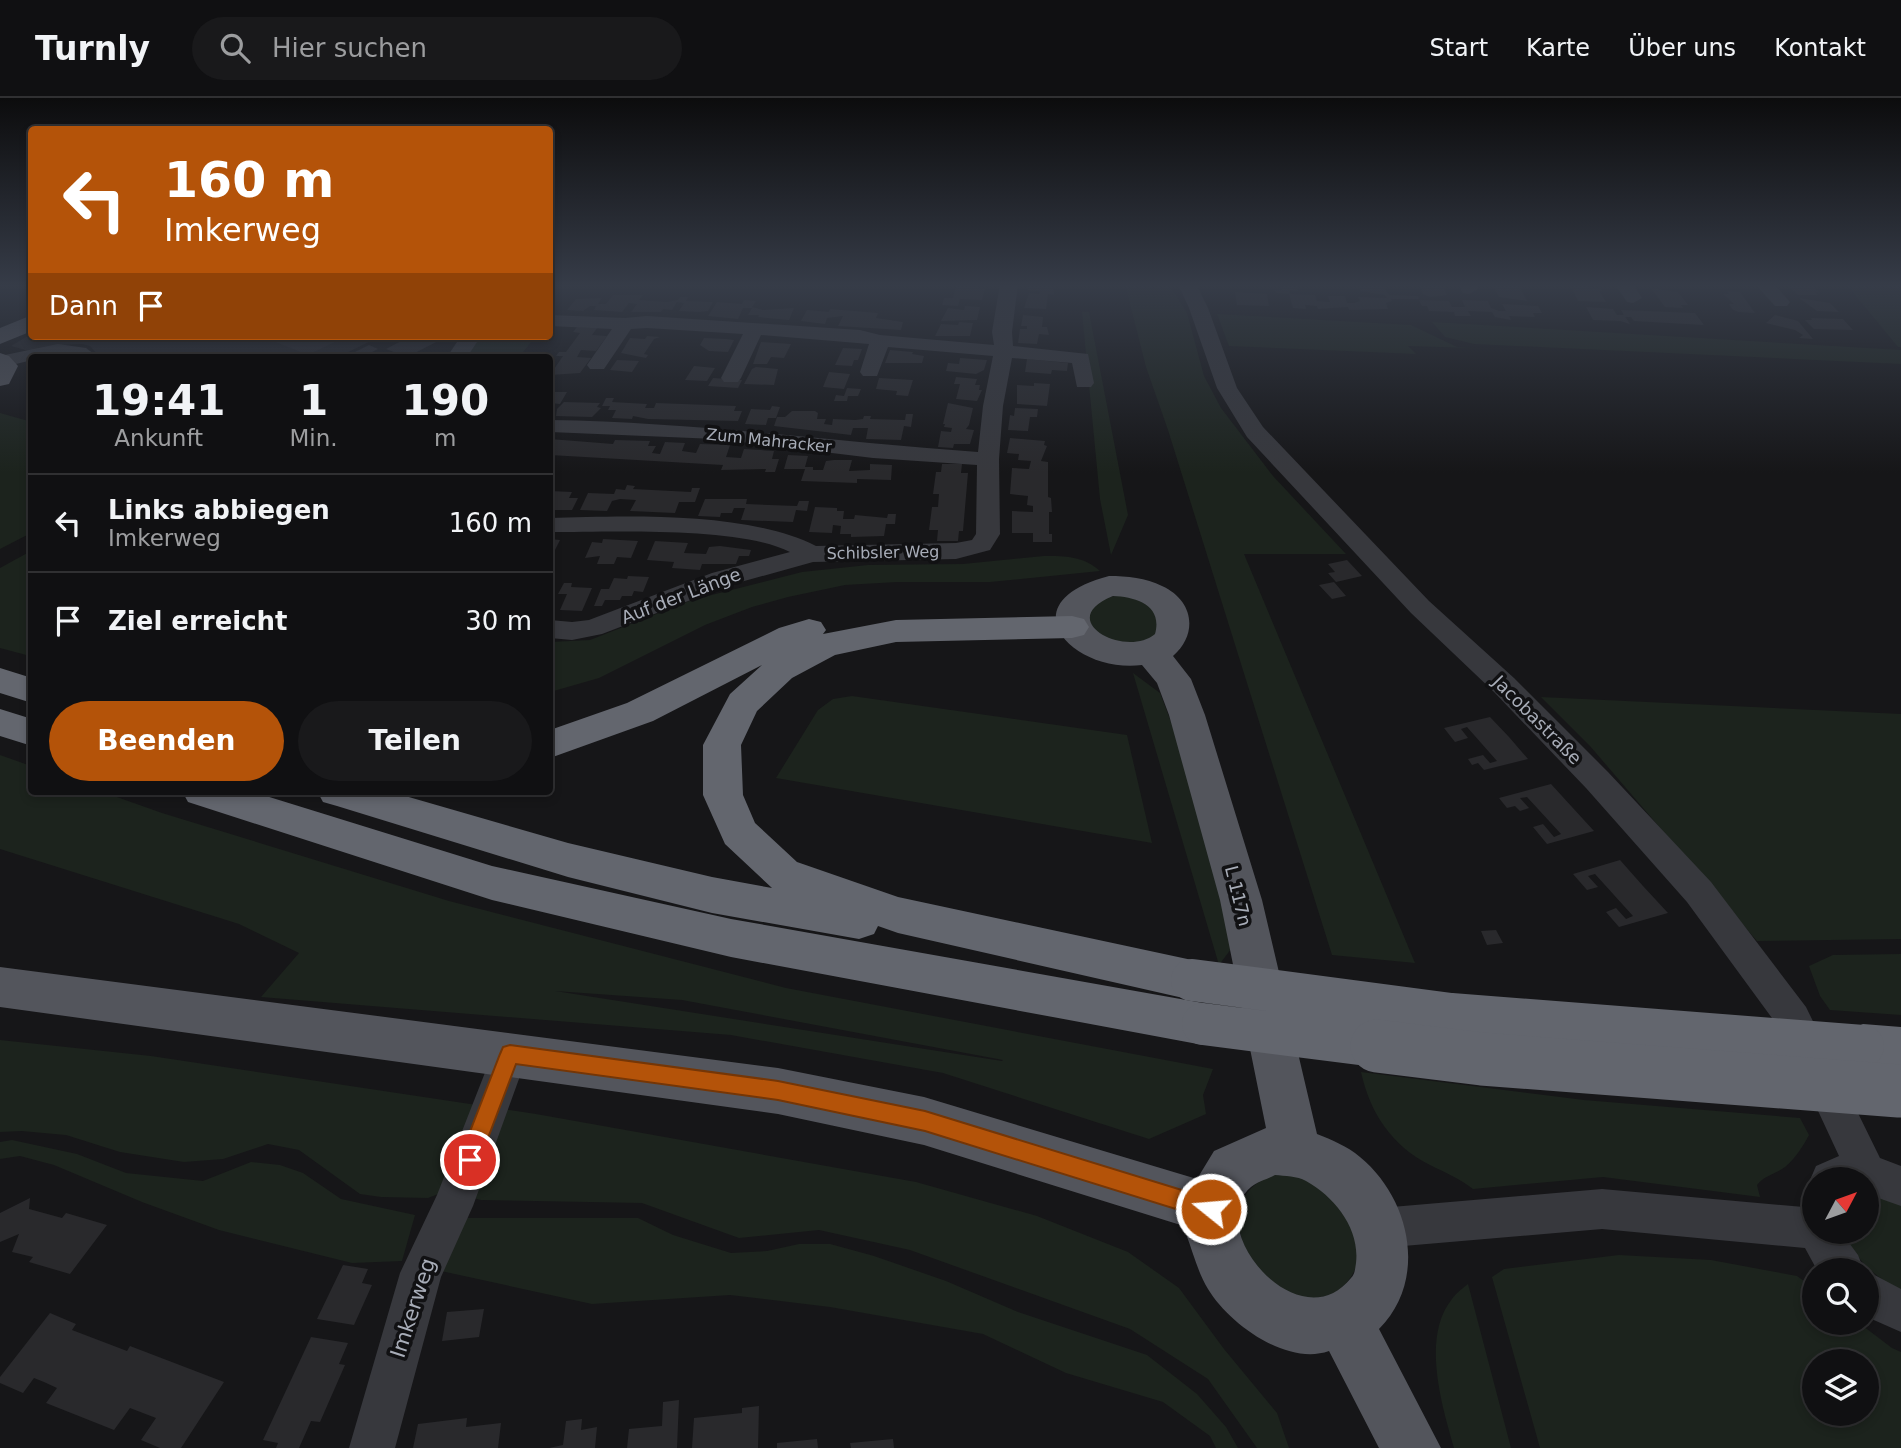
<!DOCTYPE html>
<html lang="de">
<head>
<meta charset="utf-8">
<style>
  body { margin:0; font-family:"DejaVu Sans",sans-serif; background:#19191b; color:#f1f3f6; height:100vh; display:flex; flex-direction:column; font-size:26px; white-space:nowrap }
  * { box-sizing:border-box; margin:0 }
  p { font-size:23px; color:#9c9d9f }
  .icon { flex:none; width:38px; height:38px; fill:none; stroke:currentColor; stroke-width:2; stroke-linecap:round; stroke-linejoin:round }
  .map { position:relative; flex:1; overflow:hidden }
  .sheet { position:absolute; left:28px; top:256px; width:525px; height:441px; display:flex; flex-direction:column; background:#101012; border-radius:7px; box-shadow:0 4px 10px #0003,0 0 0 2px #303032 }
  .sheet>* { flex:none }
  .banner { position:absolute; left:28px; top:28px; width:525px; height:214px; border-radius:7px; box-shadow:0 4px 10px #0003,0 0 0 2px #303032; background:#b45309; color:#fff; overflow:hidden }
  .needle { width:46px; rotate:49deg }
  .buttons { position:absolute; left:1802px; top:1069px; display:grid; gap:14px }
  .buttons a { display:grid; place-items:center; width:77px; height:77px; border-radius:50%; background:#101012; box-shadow:0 4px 10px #0003,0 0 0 2px #303032; font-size:35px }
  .pin { position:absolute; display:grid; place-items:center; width:60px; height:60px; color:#fff; margin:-30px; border:4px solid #fff; border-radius:50%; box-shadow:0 2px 7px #0007 }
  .me { position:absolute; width:77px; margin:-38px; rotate:287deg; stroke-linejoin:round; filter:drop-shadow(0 0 5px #0008) }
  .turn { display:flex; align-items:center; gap:24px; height:147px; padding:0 21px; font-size:32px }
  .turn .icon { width:91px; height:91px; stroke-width:2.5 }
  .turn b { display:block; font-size:49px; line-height:60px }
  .then { display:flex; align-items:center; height:66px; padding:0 21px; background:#0003; gap:14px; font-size:26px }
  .eta { display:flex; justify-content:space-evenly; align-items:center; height:119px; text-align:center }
  .eta b { font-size:42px; font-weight:700; line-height:49px }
  .action { display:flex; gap:14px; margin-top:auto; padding:14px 21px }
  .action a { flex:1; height:80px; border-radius:42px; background:#b45309; color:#fff; font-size:28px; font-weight:700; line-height:80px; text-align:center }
  .action a+a { background:#19191b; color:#f1f3f6 }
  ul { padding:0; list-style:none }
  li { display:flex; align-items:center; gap:21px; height:98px; padding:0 21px; border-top:2px solid #303032 }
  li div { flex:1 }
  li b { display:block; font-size:26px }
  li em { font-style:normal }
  header { display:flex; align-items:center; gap:42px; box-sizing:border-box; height:98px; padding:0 35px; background:#101012; border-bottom:2px solid #303032 }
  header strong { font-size:33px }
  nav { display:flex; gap:38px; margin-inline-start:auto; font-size:24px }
  .search { width:490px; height:63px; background:#19191b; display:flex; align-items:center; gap:18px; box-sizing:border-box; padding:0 24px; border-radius:38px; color:#9c9d9f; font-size:26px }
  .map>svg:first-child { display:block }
  .built { fill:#222225 }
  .green { fill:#1c231d; fill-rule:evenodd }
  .building { fill:#29292c }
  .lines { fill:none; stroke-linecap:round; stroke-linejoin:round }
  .minor { fill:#37383d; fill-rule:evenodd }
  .major { fill:#53555c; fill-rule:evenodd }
  .highway { fill:#63666e; fill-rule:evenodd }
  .highway-bridge-far1 { stroke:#63666e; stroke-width:42 }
  .highway-bridge { stroke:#63666e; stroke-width:53 }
  .route { fill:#b45309; stroke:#753606; stroke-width:2 }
  .labels { text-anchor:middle; stroke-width:7; stroke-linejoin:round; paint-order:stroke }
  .far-street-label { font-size:16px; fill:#a8adb8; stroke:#111113 }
  .street-label { font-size:18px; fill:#a8adb8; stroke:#111113 }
  .near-street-label { font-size:21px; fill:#a8adb8; stroke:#111113 }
</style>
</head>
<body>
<header>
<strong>Turnly</strong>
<div class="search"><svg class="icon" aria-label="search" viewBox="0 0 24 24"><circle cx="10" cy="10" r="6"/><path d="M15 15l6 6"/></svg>Hier suchen</div>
<nav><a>Start</a><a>Karte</a><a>Über uns</a><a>Kontakt</a></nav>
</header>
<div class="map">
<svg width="1901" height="1350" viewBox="0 0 1901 1350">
  <rect width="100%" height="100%" fill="#161618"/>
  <!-- built -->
  <path class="built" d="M31,236l1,2h349l-43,21h-238l-10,-11 -8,-2 -25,1 -24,7 -22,-6z"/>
  <!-- green -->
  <path class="green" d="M1125,186h44l18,29 17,63 17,32 52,68 73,78h-102l171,409 -83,-8 -164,-525 -22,-63z
    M1846,186h55v63h-3z
    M1082,214h7l39,203 -17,40 -11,-56z
    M1217,216l194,11 46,22 15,1 -64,-2 8,8 -187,-8z
    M1432,224l469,28v14l-427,-20 -29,-7z
    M478,238h58l-17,21h-57z
    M0,315l32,9 -1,111 -31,16z
    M31,453l1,97 -2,8 -30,-8v-80z
    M1044,458c22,0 39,0 56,15l-110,11h-93l-52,3 -57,12 -36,10 -47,18 -106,53 -49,14v-50l40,-2 102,-40 110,-28 66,-7 95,-1z
    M1129,495l32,21 -6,21c-20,14 -39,6 -61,0l-10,-28 5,-6z
    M1133,575l27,20 32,84 42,168 -15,20z
    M852,598l275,39 25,108 -376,-65 42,-68 15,-11z
    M1541,599l360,17v225l-144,2 -167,-195z
    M0,657l31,11 1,25h68l62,22 287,88 337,87 427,81 -10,26 3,19 -57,25 -206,-66 -212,-38 -470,-38 38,-44 -60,-29 -239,-75zM555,893l127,9 321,60 -1,1z
    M1901,856v61l-71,-5 -10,-14 -11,-30 24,-11z
    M0,942l151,16 385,58 380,68 121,34 91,36 51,36 45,61 53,64 12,35h-32l-49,-69 -78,-50 -220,-79 -91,-20 -80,8 -97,-35 -161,-3 -35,-9 -18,7 -47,-1 -21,-3 -61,-44 -31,-6 -45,15 -39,3 -64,-10 -54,-17 -44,-4 -22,1z
    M1361,974l223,28 216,18 9,17c-6,11 -13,23 -24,32 -9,7 -20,8 -28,18l3,12 -157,-20 -130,12c-14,-11 -27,-16 -43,-24 -38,-19 -60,-52 -69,-93z
    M12,1042l65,14 49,19 77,8 48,-19 29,3 23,8 38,26 74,16 -13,46 -50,2 -133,-33 -77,-28 -88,-37 -34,-9 -20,3v-17z
    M1281,1075c15,1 38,6 50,17 4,4 8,13 11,18 5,9 14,18 17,28 6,19 -6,45 -22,55 -64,39 -152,-95 -56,-118z
    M1867,1099l15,1 19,7v86c-26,-14 -44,-30 -57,-57l23,-2z
    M467,1120h171l35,17 58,18 36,-2 32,-7h31l44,12 72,25 72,31 129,43 50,39 29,33 12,21h-22l-6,-12 -47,-34 -97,-29 -83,-39 -153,-27 -100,-12 -138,9 -151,-33z
    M1619,1157l92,5 86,16 18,13v34h44l33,25 9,4v96h-361l-48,-171 12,-8zM1815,1264h52v52h-52z
    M1468,1186l43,164h-57c-12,-42 -33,-111 -2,-149 4,-6 11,-11 16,-15z"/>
  <!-- building -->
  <path class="building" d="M1028,186h25l1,11 -6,-1 -2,15 -22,-1 5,-15 10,1 1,-3 -13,-1z
    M1296,186l2,7 -9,-1 1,4 -13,-1 -3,-3h8l-1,-5z
    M1358,186h24l7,11 29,1 1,3h-28l1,2 -6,2 2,6 -39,1 -1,-3 -30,2 -1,-3 -12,-1 1,4 -13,-1 -4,-14 26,1 2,6 13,1 -2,-6h17l2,7h7l6,-2 -2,-4 29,1 -2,-3 -25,-4z
    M1419,186h23l5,11 -17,2 -7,-3z
    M1492,186h26l9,17 -28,-4z
    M1570,186l30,5 2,2h-3l7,11 -28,-1z
    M1786,186h24l10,9 -5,-1 3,3h-20z
    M956,188l29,2 -3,12 -22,-1 -2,7 -16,-1 2,-7h9z
    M1651,190l27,4 10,13h-7l2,3 -18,-1z
    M1727,193l13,1 15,21 -17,-1 -6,-3 -3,-5h5l-11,-10h6z
    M1235,194l32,2 2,12 -32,-1z
    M613,197h30l-4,5 28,2 11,-2 2,-3h8l-2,4 27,1 -5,9 -9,1 -20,-1 5,-8 -7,-1 -5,8 -9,-1 -2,3h-30l6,-8 -8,-1 -7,9 -28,-2 2,-4h-6l-7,5 -16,-1 9,-11 26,-1 -4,6h8z
    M1799,200l31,5 9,9 -22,-1z
    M744,202l12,1 -4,6 11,3 31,-2 -5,12 -31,-3 1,-2h-11l4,-7h-9l-5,11 -30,-3 9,-14 25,2z
    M1419,202l30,1 3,6h13l-3,-7 26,1 3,7 8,3h7l-4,-7 36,2 4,7h-9l2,4 -26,-1 2,4 -16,-3 -3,-5 -24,-1 3,5h-16l-1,-4 -25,-1 -2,-5h-5z
    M965,208l15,1 -3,13 -36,1 7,-13 16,2z
    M1586,209l27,2 4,6h7l6,9 -10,-3 -27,-1z
    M830,211l48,4 -2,5 27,4 -2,8 -63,-4 5,-10 -16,2 -2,6 -24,-3 6,-11 22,2z
    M1621,212l74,3 9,12 -70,-4 -3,-4h-6z
    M1023,217l20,2 -1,10h5l2,8 -10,-1 -2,10 -19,-1 2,-14h7v-3h-6z
    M1775,217l23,6 15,18 -14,-1 4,-3 -8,-5 -29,-7z
    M1811,220l32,1 10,11 -39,-1 -9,-9h7z
    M959,224l14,1 -3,13h-35l6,-12 17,1z
    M577,229l20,1 -5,7 15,1 -11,15 -15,-1 -4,7 14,1 -11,15 -30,2 13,-19h-7l3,-4h7l14,-19 -7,-1z
    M239,238h108l-39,19 -45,-18 -11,4z
    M411,238h24l7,3 -35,18 -21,-8z
    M647,238l13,1 -6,2 -10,15 4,1 -2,3 -25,-5 9,-15 15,1z
    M704,240l22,1 8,1 -6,12 -19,-1 -9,-6z
    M761,244l30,2 -7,14 -13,-1 -4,7h-14z
    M369,247l9,4 -16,8 -9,-4z
    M843,250l19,1 -4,11h-4l-2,6 -17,-1z
    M890,252l23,2 -1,2 12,2 -2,7h-37z
    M960,260l27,2 -3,10 -8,4 -30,-3 2,-8 11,1z
    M1027,261l41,4 -1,8 -15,-1 -1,4 -26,-2z
    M617,262l22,1 -7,11 -22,-2z
    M694,268l21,2 -8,13 -22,-1z
    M756,269l22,2 -4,16 -30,-1 8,-15z
    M829,274l21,2 -6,15 -21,-2z
    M956,279l21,2 -2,6h5l-1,5h3l-5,11 -21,-2 4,-15h-6z
    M713,280l29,2 -4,8 -30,-2z
    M879,280l34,2 -5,16 -12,-1 1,-4 -21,-2z
    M1034,285l16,1 -3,22 -30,-2v-19l17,1z
    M847,290l14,1 -3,7h-10l-1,5h-13l2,-6 8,1z
    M553,294h14l-7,12 -10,-1z
    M606,300h8l-2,4 35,2 -2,4h9l2,-5 80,3 -2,5h8l-4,10 -90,-2 -15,-3 -1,3 -20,-1 4,-8h-8l2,-4h-8z
    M564,304l36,1 -3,4 4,1 -9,9 -36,-1 1,-7z
    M948,305l25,5 -4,17 -3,4 8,1 -4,14h-16l-1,4 -15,-1 3,-16 10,1 1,-4 -8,-1 1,-3h-2z
    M772,308l8,1 -4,11h-8l-2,7 -21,-1 6,-15 19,1z
    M1015,310l23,1 -1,8h-7l-2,14 -20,-1 2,-15 4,1z
    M792,313h23l3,2 -1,6h9l-2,5 8,1 1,-6 22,1 8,-1 1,-3h7l-1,3 35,1 1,-6h7l-2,13 -7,-1 -3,14 -35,-1 2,-11h-15l-2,7 -77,-9 3,-9h8z
    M1010,340l35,3 -1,4 3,1 -6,15 7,1v35l3,1 1,14h-3v22h3v8h-19v-9h-21v-22l21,1v-6l-6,-1 1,-9 -18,-2 2,-26 17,1 2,-8 -13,-1 1,-6 -12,-1z
    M550,341l63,5 2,-4 35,1 -2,5h8l-4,7 8,1 5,-12 20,1 -3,8 14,2 4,-9 30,1 -4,12 15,1 3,-9 30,2 -2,8h7l-4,13h-10l1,-3 -45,1 2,-5 -173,-10z
    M788,357l20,1 -3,11h8v3h10l3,-9 8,-1h18l-3,11 21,-1v-6l22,1 -1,15 -34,-1v4l-56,-2 4,-12h-21z
    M942,366h20l-1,9h7l-5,58h-4l-1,10h-21l1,-11h-9l3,-23h6l1,-13h-6l3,-22h5z
    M627,387l8,1 -2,3 58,3 1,-4h8l-5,14h-16l-4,11 -45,-2 6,-11 -16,-1 -8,2 -5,10 -27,-1 8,-17 26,1 2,-5 9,1z
    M550,393l22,1 -3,6h9l-6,12h-22z
    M705,401h42l-1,5 51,2 2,-5h10l-2,10 -11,-1 -3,12 -52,-2 4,-12h-11l-2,5h-11l-1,4 -22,-1z
    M815,409l22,1v3h7l-1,8h11l1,-4 32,3 1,-4h8l-1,10h-9l-2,12 -33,1v-3h-11l1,-8 -8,-1 -1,8 -23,-1z
    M550,441l10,1 -10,20z
    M603,441l35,2 -7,17 -14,-1 -3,7h-17l3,-8 -15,2 7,-16 10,1z
    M655,443l33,2 -4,10 22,1 3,-7 11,-1 31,4 -2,6h-10l-3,8h-34l-2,6 -28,-2 2,-6 -27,-2z
    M1347,462l15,16 -26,6 -8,-9 7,-1 -7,-8z
    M628,478l21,1 -6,15 -9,-1 -2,5h-10l-2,4h-15l-3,6h-8l7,-17h8l5,-11 13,1z
    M1334,484l12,14 -14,3 -13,-14z
    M564,485h8l-1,4 21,1 -10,23 -22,-1 7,-16h-9z
    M1490,619l19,20 19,22 -44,11 -6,-7 -6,2 -4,-6 15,-4 7,8 7,-2 -30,-34 -6,2 7,9 -13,4 -11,-14z
    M1551,686l21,23 22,24 -47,13 -14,-17 10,-3 11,13 7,-3 -34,-37 -7,1 9,10 -9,3 -5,-5 -8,2 -8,-10z
    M1620,762l23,26 25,27 -49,14 -13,-15 10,-4 10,11 7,-3 -38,-42 -7,2 10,11 -11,3 -14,-16z
    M1496,832l7,13 -16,2 -6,-14z
    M30,1100l-1,11 33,9 4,-5 41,12 -37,49 -41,-12 4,-5 -21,-5 7,-18 -19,8v-29z
    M343,1167l25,4 -6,14 10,2 -18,40 -37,-6z
    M484,1211l-5,28 -37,4 5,-29z
    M50,1215l26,11 -4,6 55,21 3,-5 94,36 -43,66h-21l-19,-8 15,-22 -26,-10 -16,22 -68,-27 11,-15 -13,-6 -10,-4 -11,15 -23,-10v-6z
    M311,1239l37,6 -9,21 6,1 -25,57 -9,-1 -12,27h-23l2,-5 -15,-3z
    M679,1302l-2,48h-50l2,-19 33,-3 1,-24z
    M759,1308l-1,42h-66l2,-30 48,-5v-5z
    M467,1320l-1,9 35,-4 -3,25h-85l5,-24z
    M582,1321l-1,11 16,-3 -2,21h-46l14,-3 3,-24z
    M817,1341l1,9h-41v-5z
    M893,1341l1,9h-43l-1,-5z"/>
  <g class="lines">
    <!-- minor -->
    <path class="minor" d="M1000,186h18l-6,48 1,14 75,8 6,29 -3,4h-14l-5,-24 -60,-5 -9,48 -4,53 1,75 -10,16 -34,9 -143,3 -83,23 -128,49 -30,6 -22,-2v-18l22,2 17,-2 123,-47 78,-21c-50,-26 -181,-20 -240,-20v-14c76,-2 197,-7 266,28l140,-3 16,-3 4,-6 1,-69 -104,-7 -157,-19 -166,-7v-12c143,2 285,22 428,32l5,-46 10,-50 -105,-9 -11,29h-14l-3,-4 9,-28 -108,-9 -20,43 -3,4h-14l-3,-4 22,-44 -96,-6 -16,1 -27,40h-14l-3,-4 25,-36 -62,-3v-11l75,3 22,-2 213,14 20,5 114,10 -2,-13z
      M1178,186h18l12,24 29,80 26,39 166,174 85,77 94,94 103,110 95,125 74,151 21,8v40l-34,-12v-14h-52v11l-5,-11 6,-14 23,-10 -59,-127 -93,-127 -101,-114 -92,-96 -83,-79 -164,-176 -30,-49 -28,-80z
      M1458,186h18l2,5 -9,5 -6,-1z
      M1615,186h18l9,14 -9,5 -6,-1z
      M1755,186h19l16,18 -3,4h-12z
      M461,238h20l-14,21h-20z
      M58,246l28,4 12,9h-66v3l-32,8v-12z
      M510,939l13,5 5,12 -55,152 -32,71 -46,171h-46l51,-175 37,-78 60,-153z
      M1602,1091l213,19v24h26l17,23 6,15h-47l-12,-22 -203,-19 -222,19 -14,-6 -6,-14 6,-14 14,-6z
      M1867,1173l34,18v43l-34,-15z"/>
    <!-- major -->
    <path class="major" d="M32,217v16l-32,13v-16z
      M0,255l9,3 9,10 -9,18 -9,2z
      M1109,478c18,0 37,2 53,10 31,14 37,47 11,70l18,23 14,36 57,185 55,234c15,6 30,12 43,23 51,42 68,123 19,172l62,119h-62l-50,-97c-42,15 -100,-27 -121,-62 -10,-16 -15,-37 -22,-55l1,-7 -263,-82 -146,-31 -778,-107v-40l778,101 146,29 273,82 17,-28 52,-23 -46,-228 -51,-185 -12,-32 -15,-18c-68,9 -137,-62 -33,-89zM1113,498c23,1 50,9 42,38 -30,25 -102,-14 -42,-38zM1275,1077c10,1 22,1 31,6 29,16 54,48 50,82 -1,6 -1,11 -5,15 -52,65 -149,-50 -100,-91 6,-5 17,-8 24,-12z"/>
    <!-- highway -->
    <path class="highway" d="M1072,518l12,3 5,8 -5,8 -12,3 -176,4 -61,13 -43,23 -35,33 -16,34 2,50 12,28 42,39 101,35 294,63 16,6 7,14 -7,14 -16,6 -294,-67 -20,-7 -4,8 -15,5 -147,-26 -144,-36 -231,-71 -14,-4 -6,-11h71l180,52 144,34 60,11 -47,-44 -22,-49v-50l27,-51 32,-29 -109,56 -103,37v-28l77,-27 152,-75 30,-9 12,3 5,8 -3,4 73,-14z
      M0,570l32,10v25l-32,-10z
      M0,611l32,10v27l-32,-10z
      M182,693h68l242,75 239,53 472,84 16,6 7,15 -7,15 -16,6 -472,-88 -239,-57 -304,-98z
      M1863,926l38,3v44l-38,-3 -17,-7 -7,-15 7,-15z"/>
    <!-- highway-bridge-far1 -->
    <path class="highway-bridge-far1" d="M1192,882l259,34 412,32
      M1203,926l188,24"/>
    <!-- highway-bridge -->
    <path class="highway-bridge" d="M1377,948l105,13 417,32"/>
  </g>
  <!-- sky -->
  <linearGradient id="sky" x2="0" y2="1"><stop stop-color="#0c0c0d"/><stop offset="0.5" stop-color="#363c48"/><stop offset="1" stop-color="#363c48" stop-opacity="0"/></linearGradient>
  <rect width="1901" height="375" fill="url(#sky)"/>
  <!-- route -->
  <path class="route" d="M510,947l268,36 147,30 286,88 8,3 3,7 -3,8 -8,3 -286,-89 -147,-31 -262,-36 -39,103 -7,3 -8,-3 -3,-7 41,-106 3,-7z"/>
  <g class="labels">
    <!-- far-street labels -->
    <g class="far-street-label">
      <text transform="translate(769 342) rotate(6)" y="6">Zum Mahracker</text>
      <text transform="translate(883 454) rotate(-1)" y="6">Schibsler Weg</text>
    </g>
    <!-- street labels -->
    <g class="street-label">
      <text transform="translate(681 498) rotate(-21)" y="6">Auf der Länge</text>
      <text transform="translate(1537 622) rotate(45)" y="6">Jacobastraße</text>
      <text transform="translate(1238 798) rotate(76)" y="6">L 117n</text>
    </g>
    <!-- near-street labels -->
    <g class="near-street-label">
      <text transform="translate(413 1210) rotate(-72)" y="7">Imkerweg</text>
    </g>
  </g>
</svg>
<div class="buttons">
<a><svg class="needle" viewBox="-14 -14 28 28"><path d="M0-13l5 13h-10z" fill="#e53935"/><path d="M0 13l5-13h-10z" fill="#9c9d9f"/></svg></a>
<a><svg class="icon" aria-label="search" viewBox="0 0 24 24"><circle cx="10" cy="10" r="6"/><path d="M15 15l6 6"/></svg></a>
<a><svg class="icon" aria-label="layers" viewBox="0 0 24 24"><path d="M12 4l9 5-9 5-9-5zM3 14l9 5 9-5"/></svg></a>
</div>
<div class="pin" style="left:470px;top:1062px;background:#d93025"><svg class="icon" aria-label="arrive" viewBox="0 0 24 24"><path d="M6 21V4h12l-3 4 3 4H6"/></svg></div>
<svg class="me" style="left:1211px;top:1111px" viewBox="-20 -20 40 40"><circle r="17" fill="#b45309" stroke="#fff" stroke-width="3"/><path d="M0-11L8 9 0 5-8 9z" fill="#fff"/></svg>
<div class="banner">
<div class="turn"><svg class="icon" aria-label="left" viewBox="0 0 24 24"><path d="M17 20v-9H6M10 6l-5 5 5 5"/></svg><div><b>160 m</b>Imkerweg</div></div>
<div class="then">Dann<svg class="icon" aria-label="arrive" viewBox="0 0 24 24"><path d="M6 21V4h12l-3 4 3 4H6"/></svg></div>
</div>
<section class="sheet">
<div class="eta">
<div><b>19:41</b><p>Ankunft</p></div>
<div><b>1</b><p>Min.</p></div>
<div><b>190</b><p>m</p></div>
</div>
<ul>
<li><svg class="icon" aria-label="left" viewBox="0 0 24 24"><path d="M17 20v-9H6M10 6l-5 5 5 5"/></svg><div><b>Links abbiegen</b><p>Imkerweg</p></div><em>160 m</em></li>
<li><svg class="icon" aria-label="arrive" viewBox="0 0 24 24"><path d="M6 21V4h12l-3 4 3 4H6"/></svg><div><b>Ziel erreicht</b></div><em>30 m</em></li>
</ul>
<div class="action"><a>Beenden</a><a>Teilen</a></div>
</section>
</div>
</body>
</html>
